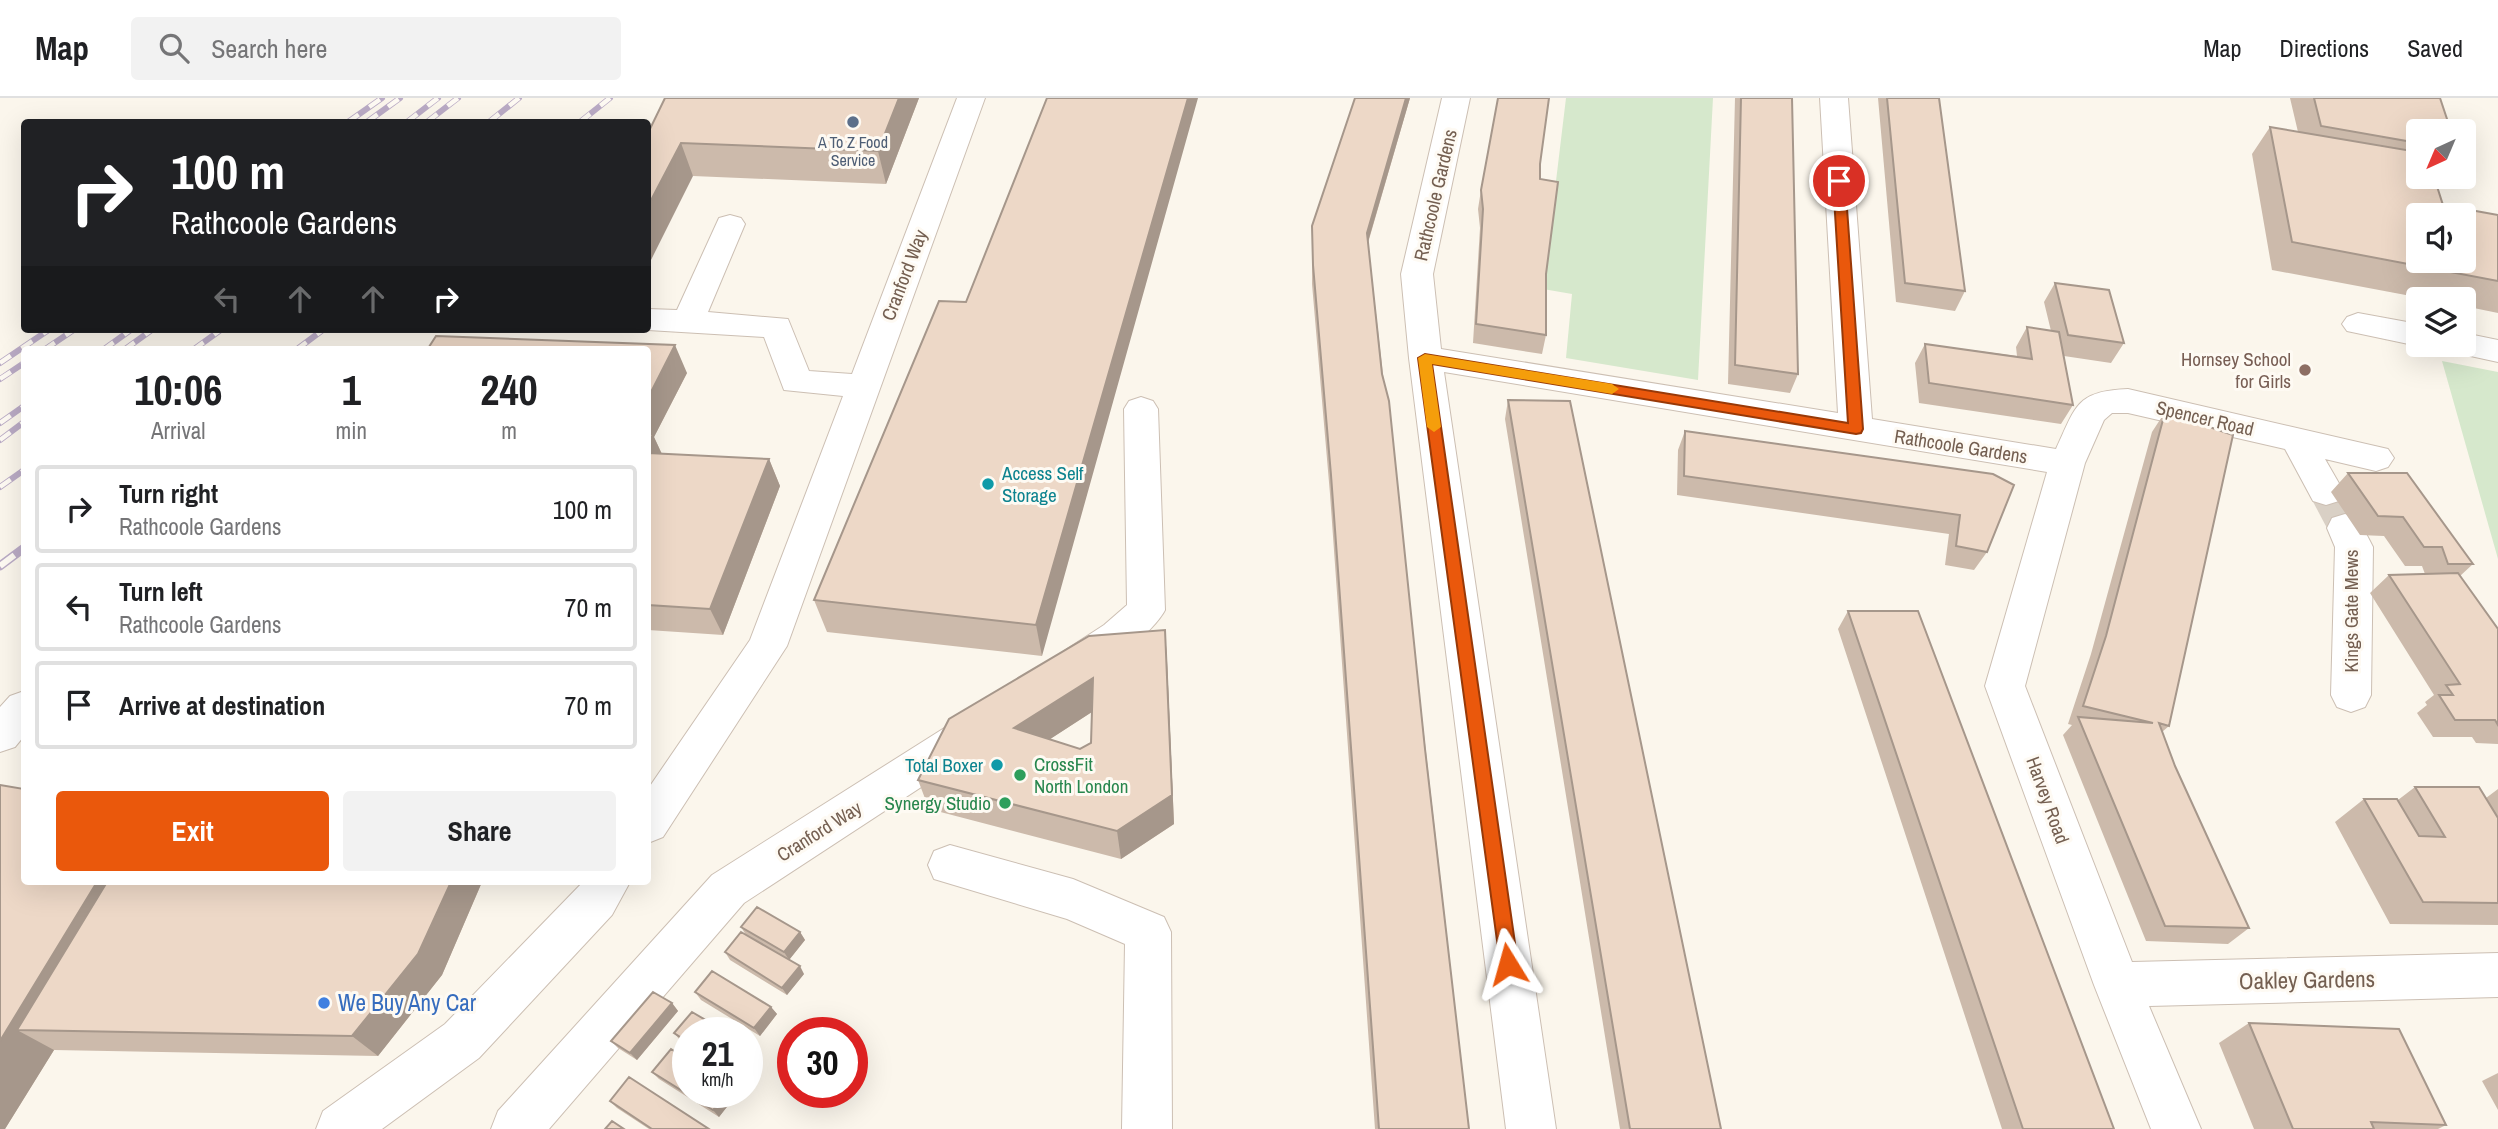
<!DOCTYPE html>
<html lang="en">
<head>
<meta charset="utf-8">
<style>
  body { margin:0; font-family:"Archivo Narrow",sans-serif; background:#f2f2f2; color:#202124; height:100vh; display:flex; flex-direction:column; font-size:26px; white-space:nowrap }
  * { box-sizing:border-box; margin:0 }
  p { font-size:23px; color:#757577 }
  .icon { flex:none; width:38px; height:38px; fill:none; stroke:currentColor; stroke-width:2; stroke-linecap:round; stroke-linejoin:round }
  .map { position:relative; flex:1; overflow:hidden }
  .sheet { position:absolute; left:21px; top:248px; width:630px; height:539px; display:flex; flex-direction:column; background:#fff; border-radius:7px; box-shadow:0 7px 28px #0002 }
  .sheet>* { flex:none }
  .top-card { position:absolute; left:21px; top:21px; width:630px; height:214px; border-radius:7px; box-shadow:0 7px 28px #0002; background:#202124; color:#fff; overflow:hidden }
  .needle { width:46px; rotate:224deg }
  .tools { position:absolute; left:2406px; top:21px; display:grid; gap:14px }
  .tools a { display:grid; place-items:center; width:70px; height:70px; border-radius:7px; background:#fff; box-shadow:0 7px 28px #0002; font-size:35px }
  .speed { position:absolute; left:672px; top:919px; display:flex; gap:14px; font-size:35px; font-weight:700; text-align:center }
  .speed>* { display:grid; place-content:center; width:91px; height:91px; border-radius:50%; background:#fff; box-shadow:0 7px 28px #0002; line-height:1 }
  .speed small { font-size:18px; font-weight:400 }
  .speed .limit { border:10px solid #d22; background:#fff; color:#111 }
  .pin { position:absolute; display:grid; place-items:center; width:60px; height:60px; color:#fff; margin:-30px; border:4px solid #fff; border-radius:50%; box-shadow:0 2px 7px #0007 }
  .me { position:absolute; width:77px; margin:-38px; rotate:352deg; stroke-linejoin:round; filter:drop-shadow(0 0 5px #0008) }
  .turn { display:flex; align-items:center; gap:24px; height:147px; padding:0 35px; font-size:32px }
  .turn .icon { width:91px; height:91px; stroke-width:2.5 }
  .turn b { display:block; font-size:49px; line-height:60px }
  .lanes { display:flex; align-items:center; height:66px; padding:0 35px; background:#0003; justify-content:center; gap:35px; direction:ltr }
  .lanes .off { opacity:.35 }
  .eta { display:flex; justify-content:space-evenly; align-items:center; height:119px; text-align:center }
  .eta b { font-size:42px; font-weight:700; line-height:49px }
  .primary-button { display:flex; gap:14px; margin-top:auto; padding:14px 35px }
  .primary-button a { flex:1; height:80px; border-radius:7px; background:#ea580c; color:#fff; font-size:28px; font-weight:700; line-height:80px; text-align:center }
  .primary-button a+a { background:#f2f2f2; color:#202124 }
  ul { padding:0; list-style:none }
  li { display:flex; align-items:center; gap:21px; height:88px; margin:0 14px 10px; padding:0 21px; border:4px solid #e0e0e0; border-radius:7px }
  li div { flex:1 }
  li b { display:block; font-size:26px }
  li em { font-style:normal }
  header { display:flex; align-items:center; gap:42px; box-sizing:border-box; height:98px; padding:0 35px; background:#fff; border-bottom:2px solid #e0e0e0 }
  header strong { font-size:33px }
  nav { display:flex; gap:38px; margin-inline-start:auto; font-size:24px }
  .search { width:490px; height:63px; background:#f2f2f2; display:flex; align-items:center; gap:18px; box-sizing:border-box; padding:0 24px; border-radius:7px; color:#757577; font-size:26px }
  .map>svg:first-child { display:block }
  .green { fill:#d6e8cc }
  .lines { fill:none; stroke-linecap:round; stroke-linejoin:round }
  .minor-tunnel { stroke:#d9d0c5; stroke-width:32; stroke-dasharray:32 16; stroke-linecap:butt }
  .minor-casing { stroke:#ccbfb3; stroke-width:2 }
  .minor { fill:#fff; fill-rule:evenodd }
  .rail-far1-casing { stroke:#baabc5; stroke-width:6 }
  .rail-casing { stroke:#baabc5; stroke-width:9 }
  .rail-far1 { stroke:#fefaf3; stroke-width:4.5; stroke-dasharray:13; stroke-linecap:butt }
  .rail { stroke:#fefaf3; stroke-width:6; stroke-dasharray:18; stroke-linecap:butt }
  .wall { fill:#ccbaab; fill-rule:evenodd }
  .shaded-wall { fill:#a6978b }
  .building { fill:#edd8c7; stroke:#a6978b; stroke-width:2; fill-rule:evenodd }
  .route { fill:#ea580c; stroke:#983908; stroke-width:2 }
  .slow { fill:#f59e0b }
  .service-dot { fill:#5c6f8a; stroke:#fefaf3; stroke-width:2.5 }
  .education-dot { fill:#8d6e63; stroke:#fefaf3; stroke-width:2.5 }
  .culture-dot { fill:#0f9aa8; stroke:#fefaf3; stroke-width:2.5 }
  .leisure-dot { fill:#2e9e5b; stroke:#fefaf3; stroke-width:2.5 }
  .shop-dot { fill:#3f7fe0; stroke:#fefaf3; stroke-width:2.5 }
  .labels { text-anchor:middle; stroke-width:6; stroke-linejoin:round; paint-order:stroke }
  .far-service-label { font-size:16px; fill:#4e5e75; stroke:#fefaf3 }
  .street-label { font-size:19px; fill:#745f51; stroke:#fefaf3 }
  .education-label { font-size:19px; fill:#785e54; stroke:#fefaf3; text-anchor:end }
  .culture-label { font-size:19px; fill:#0d838f; stroke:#fefaf3; text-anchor:start }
  .leisure-label { font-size:19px; fill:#27864d; stroke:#fefaf3; text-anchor:start }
  .near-street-label { font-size:23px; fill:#745f51; stroke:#fefaf3 }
  .near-shop-label { font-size:23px; fill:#366cbe; stroke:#fefaf3; text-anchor:start }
</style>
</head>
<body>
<header>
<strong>Map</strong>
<div class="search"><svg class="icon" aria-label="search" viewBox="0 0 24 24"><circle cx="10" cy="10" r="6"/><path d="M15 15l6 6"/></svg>Search here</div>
<nav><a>Map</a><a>Directions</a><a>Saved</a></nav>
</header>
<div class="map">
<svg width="2498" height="1031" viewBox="0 0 2498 1031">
  <rect width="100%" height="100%" fill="#fbf6ec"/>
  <!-- green -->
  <path class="green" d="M1566,0h147l-15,282 -132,-22 6,-64 -29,-5z
    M2442,263l56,11v187z"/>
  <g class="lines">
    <!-- minor-tunnel -->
    <path class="minor-tunnel" d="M2326,394l19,36"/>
    <defs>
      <path id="minor" d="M957,0h28l-198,548 -124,191 -15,6v-54l102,-149 93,-244 -59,-6 -20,-53 -116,-7v-21l29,1 42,-92 11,-3 11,3 4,6 -37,88 80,7 21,52 43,3z
        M1442,0h28l-37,176 8,75 397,64 -18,-315h28l24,321 184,30c20,-43 20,-58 72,-60l260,60 6,9 -6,9 -12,4 -51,-12 19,33 -5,9 -13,4 -13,-4 -28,-52 -157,-36h-16l-8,7 -19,43 -60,223 107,276 366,-9v44l-349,9 52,123h-50l-57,-144 -109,-299 62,-214 -603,-100 112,757h-50l-97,-771 -8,-84z
        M2358,215l60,11v21h4l-4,1 -71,-15 -5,-7 5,-7z
        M2464,235l34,7v22l-46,-10 -4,-7h16z
        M1141,299l12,4 5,8 7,201c-10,20 -62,65 -85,67 -5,1 -11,-2 -16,-4l-6,-11 6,-11 40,-26 23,-20 -3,-196 5,-8z
        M2345,416l13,4 15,29 -2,148 -6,12 -14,5 -14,-5 -6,-12 4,-148 -8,-19 5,-10z
        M24,593v45l-9,11 -15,5v-45l10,-11z
        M972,617l15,5 6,12 -6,12 -243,159 -195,226h-58l7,-18 214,-236 245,-155z
        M950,747l123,34 91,38 7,15 1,197h-50l3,-185 -58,-25 -133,-40 -6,-14 6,-14z
        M583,784h47l-18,33 -133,143 -97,71h-66l7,-18 122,-87z"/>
    </defs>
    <!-- minor casing -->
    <use href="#minor" class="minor-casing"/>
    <!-- minor -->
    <use href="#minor" class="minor"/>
    <defs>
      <path id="rail-far1" d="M348,24l34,-24
        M367,24l33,-24
        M407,24l31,-24
        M427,24l31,-24
        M489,24l30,-24
        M580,24l30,-24
        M44,252l31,-21
        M103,252l29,-21
        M124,252l29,-21
        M193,252l29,-21
        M296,252l28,-21
        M0,265l50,-34
        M0,281l24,-16
        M0,325l24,-17
        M0,342l24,-18
        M0,389l24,-17"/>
      <path id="rail" d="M0,468l24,-18"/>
    </defs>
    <!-- rail-far1 casing -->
    <use href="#rail-far1" class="rail-far1-casing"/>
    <!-- rail casing -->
    <use href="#rail" class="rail-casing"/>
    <!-- rail-far1 -->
    <use href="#rail-far1" class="rail-far1"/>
    <!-- rail -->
    <use href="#rail" class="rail"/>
  </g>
  <!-- wall -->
  <path class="wall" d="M665,0h254l-33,86 -193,-8 -44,-45z
    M1047,0l-5,558 -215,-24 -13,-32 152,-298z
    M1355,0h55l-42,145 101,886h-94l-45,-635 -18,-210v-58z
    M1735,0h57l6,276 -8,19 -62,-9z
    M1878,0h61l26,193 -10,20 -59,-9z
    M2290,0h150l-22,33v46l25,28 55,10v98l-34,-7v-7h-37l-155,-29 -20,-116 18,-27 28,5z
    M1540,66v15l6,95v61l-4,19 -69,-11 7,-115 -2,-19 3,-19z
    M2055,185l69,60 -13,20 -47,-7 9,49 -12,19 -142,-21 -4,-40 10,-19 92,12 -1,-9 11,-20 24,4 -7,-29z
    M648,252l39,23 -33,64 8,17 107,5 11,27 -57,149 -75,-5z
    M1508,302l213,729h-101l-115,-710z
    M2165,314l4,314 -7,6 13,34 74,162 -21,16 -82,-3 -83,-206 9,-10 -4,-1 23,-70 61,-222z
    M1685,333l308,43 -6,78 -13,18 -29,-5 4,-31 -272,-39 1,-45z
    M2348,375l125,91 -13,12 38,53v115l-22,-1 -4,-6h-39l-16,-24 10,-8 -2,-3 9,-7 -64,-102 19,-18 36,-1 -3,-8h-17l-21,-30 -24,-1 -29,-43z
    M1848,513l266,518h-112l-164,-500z
    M1165,532l2,31 7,163 -53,35 -192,-50 -11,-29zM1092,614l-1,31 -11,6 -30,-10z
    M2415,689l71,11 12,-9v136l-108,-1 -55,-102 29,-23 34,1z
    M24,784h458l-40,93 -64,81 -324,-6 -49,79z
    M741,829l59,5 5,8 -16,20 -43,-25z
    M725,854l79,22 -17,21 -57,-35z
    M695,894l76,15 6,7 -17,22 -59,-36z
    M672,905l6,8 -41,49 -19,-12 -7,-7z
    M2249,925l197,102 -8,4h-184l-35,-86z
    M688,934v13l-8,-5 -6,-7z
    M652,974l85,22 -18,23 -60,-38z
    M2498,975v37l-16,-29z
    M610,1003l99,28h-60l-32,-21z"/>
  <!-- shaded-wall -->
  <path class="shaded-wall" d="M899,0h20l-33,86 -8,-33z
    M1188,0h10l-156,558 -6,-31z
    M1406,0h4l-45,154 2,-19z
    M681,45l12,33 -45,90v-60z
    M675,247l12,28 -33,64 11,24 -17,-2v-61z
    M769,361l11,27 -57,149 -13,-26z
    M1165,532l2,31 7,163 -53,35 -4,-28z
    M1093,580l5,30 -77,50 -7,-30z
    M97,784h54l-134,148 37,20 -49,79h-5v-88z
    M451,784h31l-40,93 -64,81 -26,-20z
    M800,834l5,8 -16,20 -5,-8z
    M800,868l4,8 -17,21 -5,-7z
    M672,905l6,8 -41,49 -7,-7z
    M771,909l6,7 -17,22 -6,-8z
    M751,950l6,7 -10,12v-14z
    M727,994h8l2,2 -18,23 -6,-7z"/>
  <!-- building -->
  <path class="building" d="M665,0h234l-21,53 -197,-8 -33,63v-75h1z
    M1047,0h141l-152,527 -222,-25 125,-299 27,1z
    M1355,0h51l-39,135 15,141 7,27 36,348 44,380h-90l-48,-654 -18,-210 -1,-39z
    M1498,0h51l-9,66v15l18,3 -12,92v61l-70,-11 7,-115 -2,-19z
    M1741,0h51l6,276 -63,-9z
    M1887,0h52l26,193 -60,-8z
    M2314,0h126l11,33h-33v12l-97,-17z
    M2270,29l148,25v25h16l9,28 55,10v66l-206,-39zM2418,117h46v46h-46z
    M2055,185l54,7 15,53 -56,-8z
    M2027,229l32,5 14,73 -144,-22 -4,-39 107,15z
    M436,238l239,9 -27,53v-48h-221z
    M1508,302l62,1 151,728h-91z
    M2165,314l68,23 -64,291 -10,-3 16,43 74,162 -84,-2 -87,-209 75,6 -70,-17 23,-70z
    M1685,333l308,43 21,11 -27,67 -31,-6 4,-31 -276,-39z
    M648,336h5l-5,12z
    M648,355l121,6 -59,150 -62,-4z
    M2348,375h59l66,91h-25l-6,-17h-18l-21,-30 -25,-1z
    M2458,475l40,56v96l-3,-5h-40l-16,-25h14l-7,-10 14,-1 -71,-109z
    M1848,513h70l196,518h-91z
    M1165,532l7,165 -55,36 -199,-51 31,-61 140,-83zM1093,580l-2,65 -11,6 -66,-21z
    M0,687l24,4v93h73l-97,159z
    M2415,689h64l19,31v85l-75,-1 -59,-103h33l22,37 26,1z
    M107,784h344l-33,72 -66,82 -335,-6z
    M757,809l43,25 -16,20 -43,-25z
    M741,834l59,34 -18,22 -57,-36z
    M712,873l59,36 -17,21 -59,-36z
    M653,894l19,11 -42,50 -19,-12z
    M692,914l34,20h-38v10l-14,-9z
    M2249,925l150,6 47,96 -75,-3 3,7h-81z
    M747,948l4,2 -4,5z
    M671,951l17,11v32h39l-14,18 -61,-38z
    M629,979l80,52h-57l-42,-28z
    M612,1023l12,8h-19z"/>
  <!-- route -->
  <path class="route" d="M1839,79l6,4 18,248 -2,4 -5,1 -424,-70 86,600 -3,6 -7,3 -7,-3 -83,-612 7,-4 423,69 -15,-242z"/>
  <!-- slow -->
  <path class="slow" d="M1425,256l187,30 7,5 -7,5 -180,-30 9,63 -7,5 -7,-5 -9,-69z"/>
  <!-- markers -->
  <circle class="service-dot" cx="853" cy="24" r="7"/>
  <circle class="education-dot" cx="2305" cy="272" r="7"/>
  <g class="culture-dot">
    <circle cx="988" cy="386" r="7"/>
    <circle cx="997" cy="667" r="7"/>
  </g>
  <g class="leisure-dot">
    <circle cx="1020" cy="677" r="7"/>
    <circle cx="1005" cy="705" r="7"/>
  </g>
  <circle class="shop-dot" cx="324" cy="905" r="7"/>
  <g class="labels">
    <!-- far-service labels -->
    <g class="far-service-label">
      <text x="853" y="50">A To Z Food<tspan x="853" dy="18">Service</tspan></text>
    </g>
    <!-- street labels -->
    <g class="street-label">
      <text transform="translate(1435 97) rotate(-77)" y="7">Rathcoole Gardens</text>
      <text transform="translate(904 177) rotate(-69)" y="7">Cranford Way</text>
      <text transform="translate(2205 320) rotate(13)" y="7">Spencer Road</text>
      <text transform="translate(1961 348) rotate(9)" y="7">Rathcoole Gardens</text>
      <text transform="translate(2351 513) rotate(-90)" y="7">Kings Gate Mews</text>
      <text transform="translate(2048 702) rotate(70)" y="7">Harvey Road</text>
      <text transform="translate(819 733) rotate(-32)" y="7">Cranford Way</text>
    </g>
    <!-- education labels -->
    <g class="education-label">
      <text x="2291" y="268">Hornsey School<tspan x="2291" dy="22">for Girls</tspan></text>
    </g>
    <!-- culture labels -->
    <g class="culture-label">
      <text x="1002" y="382">Access Self<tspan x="1002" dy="22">Storage</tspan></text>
      <text x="983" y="674" text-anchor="end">Total Boxer</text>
    </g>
    <!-- leisure labels -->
    <g class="leisure-label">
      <text x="1034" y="673">CrossFit<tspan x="1034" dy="22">North London</tspan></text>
      <text x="991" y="712" text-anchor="end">Synergy Studio</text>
    </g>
    <!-- near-street labels -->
    <g class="near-street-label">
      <text transform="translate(2307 882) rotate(-1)" y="8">Oakley Gardens</text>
    </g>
    <!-- near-shop labels -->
    <g class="near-shop-label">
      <text x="338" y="913">We Buy Any Car</text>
    </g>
  </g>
</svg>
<div class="tools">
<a><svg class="needle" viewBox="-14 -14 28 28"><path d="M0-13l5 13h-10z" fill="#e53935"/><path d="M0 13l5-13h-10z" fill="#757577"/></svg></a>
<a><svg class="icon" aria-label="sound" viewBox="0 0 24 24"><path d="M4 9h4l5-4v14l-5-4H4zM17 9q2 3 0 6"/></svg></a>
<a><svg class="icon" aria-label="layers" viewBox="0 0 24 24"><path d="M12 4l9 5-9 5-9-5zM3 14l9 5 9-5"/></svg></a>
</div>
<div class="speed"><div>21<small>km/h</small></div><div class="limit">30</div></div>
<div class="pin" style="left:1839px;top:83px;background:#d93025"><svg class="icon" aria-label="arrive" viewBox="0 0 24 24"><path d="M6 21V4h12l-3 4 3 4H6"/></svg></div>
<svg class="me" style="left:1508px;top:866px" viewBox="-20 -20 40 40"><path d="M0-17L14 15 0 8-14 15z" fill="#ea580c" stroke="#fff" stroke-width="4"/></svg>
<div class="top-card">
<div class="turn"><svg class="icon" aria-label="right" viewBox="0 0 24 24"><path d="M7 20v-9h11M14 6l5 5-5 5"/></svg><div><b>100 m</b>Rathcoole Gardens</div></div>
<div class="lanes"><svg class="icon off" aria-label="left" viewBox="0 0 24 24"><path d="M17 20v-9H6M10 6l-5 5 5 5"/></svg><svg class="icon off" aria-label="ahead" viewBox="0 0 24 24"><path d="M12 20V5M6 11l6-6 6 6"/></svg><svg class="icon off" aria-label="ahead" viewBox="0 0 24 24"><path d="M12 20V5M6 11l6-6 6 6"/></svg><svg class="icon" aria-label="right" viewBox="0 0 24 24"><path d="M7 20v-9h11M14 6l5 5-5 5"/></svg></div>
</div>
<section class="sheet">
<div class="eta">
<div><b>10:06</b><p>Arrival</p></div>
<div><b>1</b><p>min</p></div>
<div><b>240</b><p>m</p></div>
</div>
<ul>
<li><svg class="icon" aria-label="right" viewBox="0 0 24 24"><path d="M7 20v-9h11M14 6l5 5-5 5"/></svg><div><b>Turn right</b><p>Rathcoole Gardens</p></div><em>100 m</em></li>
<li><svg class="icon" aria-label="left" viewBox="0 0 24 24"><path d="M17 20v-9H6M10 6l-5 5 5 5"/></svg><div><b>Turn left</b><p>Rathcoole Gardens</p></div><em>70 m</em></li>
<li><svg class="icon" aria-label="arrive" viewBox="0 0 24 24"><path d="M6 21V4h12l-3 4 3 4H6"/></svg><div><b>Arrive at destination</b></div><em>70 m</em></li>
</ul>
<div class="primary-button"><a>Exit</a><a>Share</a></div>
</section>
</div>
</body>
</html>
